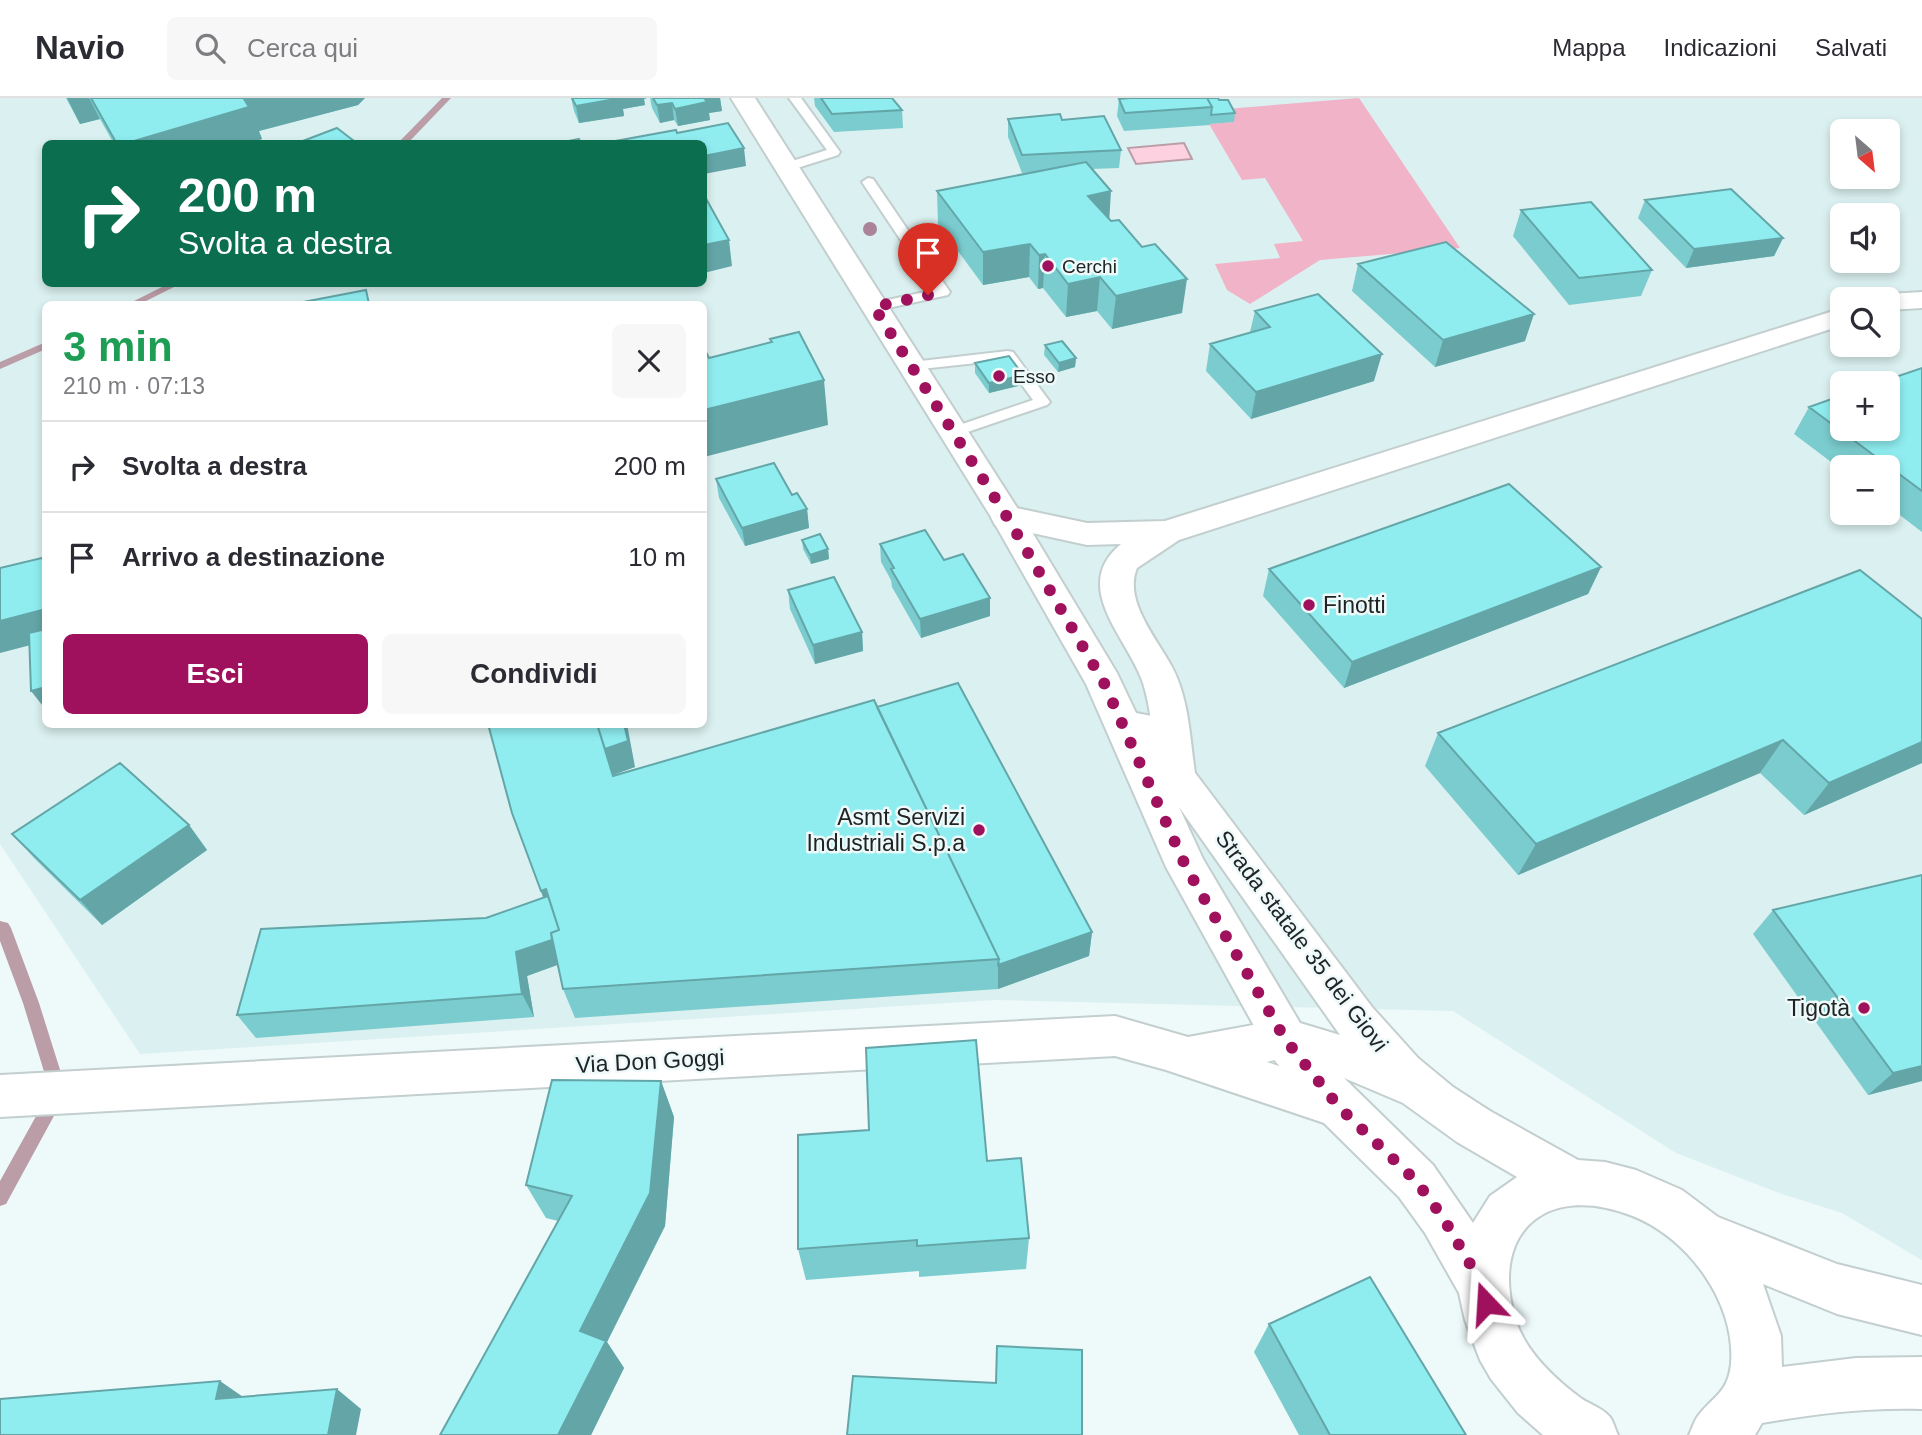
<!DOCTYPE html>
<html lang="it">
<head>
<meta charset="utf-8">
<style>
  body { margin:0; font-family:Arial,sans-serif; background:#f7f7f7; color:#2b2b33; height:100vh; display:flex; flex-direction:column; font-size:26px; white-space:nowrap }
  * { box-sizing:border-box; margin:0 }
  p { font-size:23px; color:#7c7c81 }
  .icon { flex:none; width:38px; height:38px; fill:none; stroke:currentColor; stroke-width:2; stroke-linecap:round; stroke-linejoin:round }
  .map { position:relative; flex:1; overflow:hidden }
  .details { position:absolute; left:42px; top:203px; width:665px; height:427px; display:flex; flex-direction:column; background:#fff; border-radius:10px; box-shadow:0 4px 10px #0003 }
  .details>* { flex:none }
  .hud { position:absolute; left:42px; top:42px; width:665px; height:147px; border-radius:10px; box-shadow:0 4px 10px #0003; background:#0b6e4f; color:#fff; overflow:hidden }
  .needle { width:46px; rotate:152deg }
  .tools { position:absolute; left:1830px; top:21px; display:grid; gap:14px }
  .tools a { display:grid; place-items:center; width:70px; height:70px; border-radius:10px; background:#fff; box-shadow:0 4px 10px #0003; font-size:35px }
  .pin { position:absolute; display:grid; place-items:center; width:60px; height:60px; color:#fff; margin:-72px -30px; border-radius:50% 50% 50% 0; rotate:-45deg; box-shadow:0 0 7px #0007 }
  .pin .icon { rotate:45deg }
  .me { position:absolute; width:77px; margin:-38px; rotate:340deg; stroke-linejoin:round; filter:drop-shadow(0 0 5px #0008) }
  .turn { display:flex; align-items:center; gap:24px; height:147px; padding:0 21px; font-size:32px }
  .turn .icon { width:91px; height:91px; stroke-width:2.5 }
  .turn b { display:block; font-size:49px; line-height:60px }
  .round { display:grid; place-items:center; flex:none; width:74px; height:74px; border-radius:10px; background:#f7f7f7 }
  .summary { display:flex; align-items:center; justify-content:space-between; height:119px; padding:0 21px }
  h1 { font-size:42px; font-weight:700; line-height:52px; color:#1e9e55 }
  .cta { display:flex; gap:14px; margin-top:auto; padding:14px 21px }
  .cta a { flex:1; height:80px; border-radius:10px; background:#9f115c; color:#fff; font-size:28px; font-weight:700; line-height:80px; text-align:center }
  .cta a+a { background:#f7f7f7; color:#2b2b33 }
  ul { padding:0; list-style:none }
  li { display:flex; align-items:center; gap:21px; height:91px; padding:0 21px; border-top:2px solid #e1e1e2 }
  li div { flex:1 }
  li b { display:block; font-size:26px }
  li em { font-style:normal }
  header { display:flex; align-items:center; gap:42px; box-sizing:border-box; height:98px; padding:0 35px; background:#fff; border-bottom:2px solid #e1e1e2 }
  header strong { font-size:33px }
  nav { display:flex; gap:38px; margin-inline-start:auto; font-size:24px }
  .search { width:490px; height:63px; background:#f7f7f7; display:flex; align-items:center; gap:18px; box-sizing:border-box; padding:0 24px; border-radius:10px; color:#7c7c81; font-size:26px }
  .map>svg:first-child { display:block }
  .built { fill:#dbf0f0; fill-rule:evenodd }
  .green { fill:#f1b3c8 }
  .water { fill:#fed1e0; stroke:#bb9da7; stroke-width:2 }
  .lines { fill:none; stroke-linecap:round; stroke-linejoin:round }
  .stream { fill:#bb9da7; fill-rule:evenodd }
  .lane-casing { stroke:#c3cece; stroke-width:4 }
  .street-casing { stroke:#c3cece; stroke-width:4 }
  .secondary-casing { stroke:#c3cece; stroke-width:4 }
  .lane { fill:#fff; fill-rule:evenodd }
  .street { fill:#fff; fill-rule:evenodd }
  .secondary { fill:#fff; fill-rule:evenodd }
  .tree { fill:#aa8398 }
  .wall { fill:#7bccce }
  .shaded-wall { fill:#64a6a8 }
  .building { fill:#8fedf0; stroke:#64a6a8; stroke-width:2 }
  .route { stroke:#9f115c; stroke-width:12; stroke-dasharray:0 21.6 }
  .poi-dot { fill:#9f115c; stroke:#eef9fa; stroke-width:2.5 }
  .labels { text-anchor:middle; stroke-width:5; stroke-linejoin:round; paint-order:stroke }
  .far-poi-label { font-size:19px; fill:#1f2323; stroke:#eef9fa; text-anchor:start }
  .poi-label { font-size:23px; fill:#1f2323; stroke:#eef9fa; text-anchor:end }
  .street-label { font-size:23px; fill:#1f2323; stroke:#eef9fa }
</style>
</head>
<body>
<header>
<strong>Navio</strong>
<div class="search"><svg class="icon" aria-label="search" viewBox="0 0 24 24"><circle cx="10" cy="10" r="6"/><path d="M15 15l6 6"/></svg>Cerca qui</div>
<nav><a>Mappa</a><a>Indicazioni</a><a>Salvati</a></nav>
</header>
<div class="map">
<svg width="1922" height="1337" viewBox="0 0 1922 1337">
  <rect width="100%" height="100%" fill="#eef9fa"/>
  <!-- built -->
  <path class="built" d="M0,0h1922v1162l-80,-47 -63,-20 -103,-40 -223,-142 -458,-11 -855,54 -140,-210zM1843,33h45v46h-45zM46,46h658v140h-658zM1843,117h45v46h-45zM1843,201h45v46h-45zM46,206h658v420h-658zM1843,285h45v46h-45zM1843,369h45v46h-45z"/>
  <!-- green -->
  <path class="green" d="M1359,0l101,150 -140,12 -70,44 -23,-14 -12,-26 65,-6 -6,-14 29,-3 -38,-63 -23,2 -33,-56 24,-2 -7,-13z"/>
  <!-- water -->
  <path class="water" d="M1184,45l8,16 -56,5 -8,-16z"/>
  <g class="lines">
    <!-- stream -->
    <path class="stream" d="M442,0h9l-44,46h-10z
      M168,186h12l-40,20h-12z
      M46,244v7l-46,20v-7z
      M0,823l8,2 3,5 28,75 28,89 -61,112 -6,2v-25l50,-90 -27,-88 -23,-62z"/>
    <defs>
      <path id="lane" d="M789,0h12l39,54 -2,3 -47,15h-8v-6l44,-14z
        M868,80l5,1 77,113 -2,3 -74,16 -7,-4 2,-3 65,-14 -72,-108z
        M1008,253l5,1 37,50 -3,3 -94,32 -5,-2 -3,-3 3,-3 85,-29 -29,-40 -92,10 -7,-4 7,-4z"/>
      <path id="street" d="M1922,194v16l-34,2v-11h-12l12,-5z
        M1843,210v17l-664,215 -42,28c-14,33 21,72 35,99 17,32 18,71 23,106l-5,11 -14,4 -14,-4 -5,-11c-4,-30 -5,-61 -14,-90 -15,-45 -74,-96 -22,-139l-34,1 -92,-20 -4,-8 4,-8 12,-3 80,17 78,-2z
        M1115,918l73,21 97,-18 16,6 6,14 -6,14 -34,9 88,30 7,15 -7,15 -16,6 -173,-58 -51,-14 -1115,61v-42z"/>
      <path id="secondary" d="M731,0h24l268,419 94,156 19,40 16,3 220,291 46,51 35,29 37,24 88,49 27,2 31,8 46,20 36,27 119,47 85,21v50l-85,-21 -74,-30 18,52 1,31 74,-9 66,-1v52c-54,-2 -107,5 -160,14l-7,12h-66c3,-6 5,-14 9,-19 15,-20 30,-23 33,-52 5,-62 -44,-128 -101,-149 -84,-32 -140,17 -115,103 10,34 40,61 67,81 8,5 21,10 27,17 4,4 6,13 9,19h-75l-25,-22 -27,-34 -11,-19 -15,-40 -6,-27 -34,-60 -26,-36 -76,-75 -54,-69 -103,-186 -80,-183 -95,-167zM1179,709l161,228 -40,-12 -97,-164zM1344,980l59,25 54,39 60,35 -27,19 -17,27 -40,-58z"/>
    </defs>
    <!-- lane casing -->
    <use href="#lane" class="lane-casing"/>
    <!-- street casing -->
    <use href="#street" class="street-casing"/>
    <!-- secondary casing -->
    <use href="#secondary" class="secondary-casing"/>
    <!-- lane -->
    <use href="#lane" class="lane"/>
    <!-- street -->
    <use href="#street" class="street"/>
    <!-- secondary -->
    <use href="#secondary" class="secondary"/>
  </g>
  <!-- trees -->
  <circle class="tree" cx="870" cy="131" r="7"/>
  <!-- wall -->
  <path class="wall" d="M66,0h299l-7,7 -99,26 3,8 -13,5h-135l-14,-25 -20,5z
    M571,0h76l-3,1 1,6 -22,4 1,7 -45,7 -5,-12z
    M650,0h70l2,13 -13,2 1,7 -32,6 -4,-6 -14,3 -8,-15z
    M814,0h78l10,12 1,18 -69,4 -19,-26z
    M1119,1l100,1 16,13 -1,9 -24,2v1l-86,6 -7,-15z
    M1008,21l54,1 59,30 -2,18 -27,1 17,50 73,94 -70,16 -15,-18 -31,6 -23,-29 -5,1 -9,-12 -46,8 -45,-61 -1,-33 99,-19 -14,1 -14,-36z
    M1645,102l138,38 -9,18 -88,12 -48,-50z
    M1521,112l131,60 -11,26 -72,9 -56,-69z
    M1358,166l167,77 -90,26 -83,-76z
    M1255,213l119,70 -123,38 -45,-48 4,-27 40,-12z
    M1045,247l31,13 -1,9 -17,5 -14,-17z
    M975,265l48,12 -1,10 -33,8 -14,-20z
    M1922,270v164l-34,-26v-39h-45v4l-49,-37 15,-27z
    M716,381l76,16 15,14 2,19 -64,18 -26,-48z
    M802,442l26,9 1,10 -18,5 -8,-15z
    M880,446l64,16 46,56 -69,22 -29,-51 -1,-7 -10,-18z
    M1601,469l-13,27 -244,94 -81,-92 6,-27z
    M788,492l74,42 1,19 -48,13 -25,-55z
    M1922,521v144l-118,52 -44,-42 -242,102 -93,-109 13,-33z
    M877,609l215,225 -3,24 -91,33 -423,29 -12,-29 -6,-24 -30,11 7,41 -278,21 -19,-23 249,-97 57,-20 -55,-174 147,43 -22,8z
    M189,727l18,25 -105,75 -67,-66 -23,-25z
    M1773,812l149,171 -54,14 -115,-161z
    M661,983l13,36 -9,109 -58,116 17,26 -33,67 -33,-214 -12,-3 -20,-33z
    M987,1063l42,77 -3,31 -107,8v-6l-113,9 -8,-31z
    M1269,1226l197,111h-167l-45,-83z"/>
  <!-- shaded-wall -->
  <path class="shaded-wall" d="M67,0h22l11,21 -20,5z
    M249,0h116l-7,7 -99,26 3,8 -13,5h-125z
    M619,0h28l-3,1 1,6 -22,4 1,7 -45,7 -3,-17z
    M704,0h16l2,13 -13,2 1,7 -32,6 -3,-17z
    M672,5l2,17 -14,3 -3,-18z
    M744,50l2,18 -42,8v-18z
    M1111,93l-2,33 -21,-28z
    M1783,140l-9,18 -88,12 8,-19z
    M729,142l3,26 -28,7v-28z
    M1030,146l-1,33 -46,8v-33z
    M1045,156l-2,34 -5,1 1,-34z
    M1100,179l-3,34 -31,6 2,-33z
    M1187,181l-5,34 -70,16 4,-33z
    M640,186h14l-13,2z
    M1534,216l-9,27 -90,26 8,-27z
    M1382,256l-8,27 -123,38 5,-27z
    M1076,260l-1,9 -17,5 1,-9z
    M1023,277l-1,10 -33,8v-10z
    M824,282l4,45 -124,32v-47z
    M807,411l2,19 -64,18 -3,-18z
    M828,451l1,10 -18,5 -1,-9z
    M1601,469l-13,27 -244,94 8,-26z
    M990,500v18l-69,22 -1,-19z
    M46,511v32l-46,12v-32z
    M862,534l1,19 -48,13 -2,-19z
    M46,589v23l-15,-19z
    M624,626h3l8,43 -22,8 -8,-26z
    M1783,642l-23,33 -242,102 18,-31z
    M1922,644v21l-118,52 25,-32z
    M189,727l18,25 -105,75 -22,-25z
    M546,791l25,71 -44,16 7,41 -12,-23 -6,-42 38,-30 -13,-31z
    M1092,834l-3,24 -91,33v-24z
    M1922,968v15l-54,14 25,-22z
    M661,983l13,36 -9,109 -58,116 17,26 -33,67h-33l22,-104z
    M220,1283l29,20 -33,-2z
    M337,1291l24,20 -5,26h-28z"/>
  <!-- building -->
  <path class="building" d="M91,0h158l-5,1 5,8 -125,37h-7z
    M572,0h49l-45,8z
    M653,0h51l3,4 -32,7 -3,-6 -15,2z
    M821,0h71l10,12 -70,4z
    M1130,0h77l5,9 -87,6 -6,-14z
    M1207,0h11l1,2h9l7,13 -24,2 1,-8z
    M1060,16l2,6 42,-4 17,34 -99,5 -14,-36z
    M728,25l16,25 -40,8v-12h-105l77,-14 1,3z
    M337,30l21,16h-63z
    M579,41l2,5h-27z
    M1086,64l25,29 -23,5 23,25 8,-1 23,27 13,-3 32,35 -71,17 -16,-19 -32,7 -23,-30 -6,1 -9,-11 -47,8 -46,-61z
    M1731,91l52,49 -89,11 -49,-49z
    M704,97l25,45 -25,5z
    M1591,104l61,68 -73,8 -58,-68z
    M1446,144l88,72 -91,26 -85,-76z
    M366,192l3,14h-76z
    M1318,196l64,60 -126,38 -46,-48 60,-17 -15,-16z
    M799,234l25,48 -120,30v-57l2,-1 3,6 63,-16 -2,-3z
    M1062,243l14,17 -17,5 -14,-18z
    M1009,258l14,19 -34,8 -14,-20z
    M1922,270v123l-113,-84 34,-12v34h45v-46h-10z
    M774,365l18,32 5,-2 10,16 -65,19 -26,-49z
    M1509,386l92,83 -249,95 -83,-93z
    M925,432l19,30 19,-6 27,44 -70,21 -29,-50 3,-1 -14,-24z
    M820,436l8,15 -18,6 -8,-15z
    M46,459v52l-46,12v-53z
    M1860,472l62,49v123l-93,41 -46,-43 -247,104 -98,-111z
    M834,479l28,55 -49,13 -25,-55z
    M46,531v58l-15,4 -2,-58z
    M958,585l134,249 -94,33 1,-6 -122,-252z
    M874,602l125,259 -436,30 -12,-56 8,-3 -13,-41 -5,2 -29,-78 -24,-89h109l16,52z
    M597,626h27l4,17 -23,8z
    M120,665l69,62 -109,75 -68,-66z
    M1922,777v191l-29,7 -120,-163z
    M548,798l11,34 -8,3 1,7 -36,12 6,42 -285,21 24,-86 225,-11z
    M976,942l11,121 34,-3 8,80 -112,8v-6l-119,9v-114l71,-5 -3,-82z
    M552,982l109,1 -11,112 -70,138 26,10 -48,94h-118l132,-239 -46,-11z
    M1370,1179l96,158h-136l-61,-111z
    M997,1248l85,4v85h-235l6,-59 143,7z
    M220,1283l-4,18 121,-10 -9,46h-328v-36z"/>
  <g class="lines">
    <!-- route -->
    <path class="route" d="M928,197l-54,12 133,210 97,166 82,184 99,172 54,68 77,74 26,35 41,70 3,17"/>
  </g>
  <!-- markers -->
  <g class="poi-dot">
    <circle cx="1048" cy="168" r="7"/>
    <circle cx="999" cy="278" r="7"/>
    <circle cx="1309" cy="507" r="7"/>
    <circle cx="979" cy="732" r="7"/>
    <circle cx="1864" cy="910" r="7"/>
  </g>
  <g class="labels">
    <!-- far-poi labels -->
    <g class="far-poi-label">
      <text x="1062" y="175">Cerchi</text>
      <text x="1013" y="285">Esso</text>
    </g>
    <!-- poi labels -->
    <g class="poi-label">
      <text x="1323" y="515" text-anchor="start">Finotti</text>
      <text x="965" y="727">Asmt Servizi<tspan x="965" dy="26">Industriali S.p.a</tspan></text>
      <text x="1850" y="918">Tigotà</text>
    </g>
    <!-- street labels -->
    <g class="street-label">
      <text transform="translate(1302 843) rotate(53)" y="8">Strada statale 35 dei Giovi</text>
      <text transform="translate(650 963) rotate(-3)" y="8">Via Don Goggi</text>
    </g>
  </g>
</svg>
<div class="tools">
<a><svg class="needle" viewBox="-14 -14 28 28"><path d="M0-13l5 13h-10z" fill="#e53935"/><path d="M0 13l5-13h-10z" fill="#7c7c81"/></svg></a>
<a><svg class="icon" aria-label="sound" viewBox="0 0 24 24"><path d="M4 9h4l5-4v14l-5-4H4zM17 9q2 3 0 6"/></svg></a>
<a><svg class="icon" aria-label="search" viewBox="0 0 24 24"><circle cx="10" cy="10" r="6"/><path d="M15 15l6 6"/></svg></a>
<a>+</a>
<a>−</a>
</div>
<div class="pin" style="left:928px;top:197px;background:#d93025"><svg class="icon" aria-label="arrive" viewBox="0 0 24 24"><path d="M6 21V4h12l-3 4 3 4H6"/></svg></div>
<svg class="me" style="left:1486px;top:1205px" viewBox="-20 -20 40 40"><path d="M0-17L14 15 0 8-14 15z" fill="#9f115c" stroke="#fff" stroke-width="4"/></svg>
<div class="hud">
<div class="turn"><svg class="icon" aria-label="right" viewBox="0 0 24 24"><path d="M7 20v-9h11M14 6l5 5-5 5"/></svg><div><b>200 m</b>Svolta a destra</div></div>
</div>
<section class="details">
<div class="summary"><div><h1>3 min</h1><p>210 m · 07:13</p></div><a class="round"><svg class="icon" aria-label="close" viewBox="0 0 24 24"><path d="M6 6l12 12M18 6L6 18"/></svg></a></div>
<ul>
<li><svg class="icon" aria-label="right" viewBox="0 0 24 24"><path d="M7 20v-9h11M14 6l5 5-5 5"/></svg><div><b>Svolta a destra</b></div><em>200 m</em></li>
<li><svg class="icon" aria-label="arrive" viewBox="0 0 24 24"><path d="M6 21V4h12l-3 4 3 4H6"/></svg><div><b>Arrivo a destinazione</b></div><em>10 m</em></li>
</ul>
<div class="cta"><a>Esci</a><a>Condividi</a></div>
</section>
</div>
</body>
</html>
